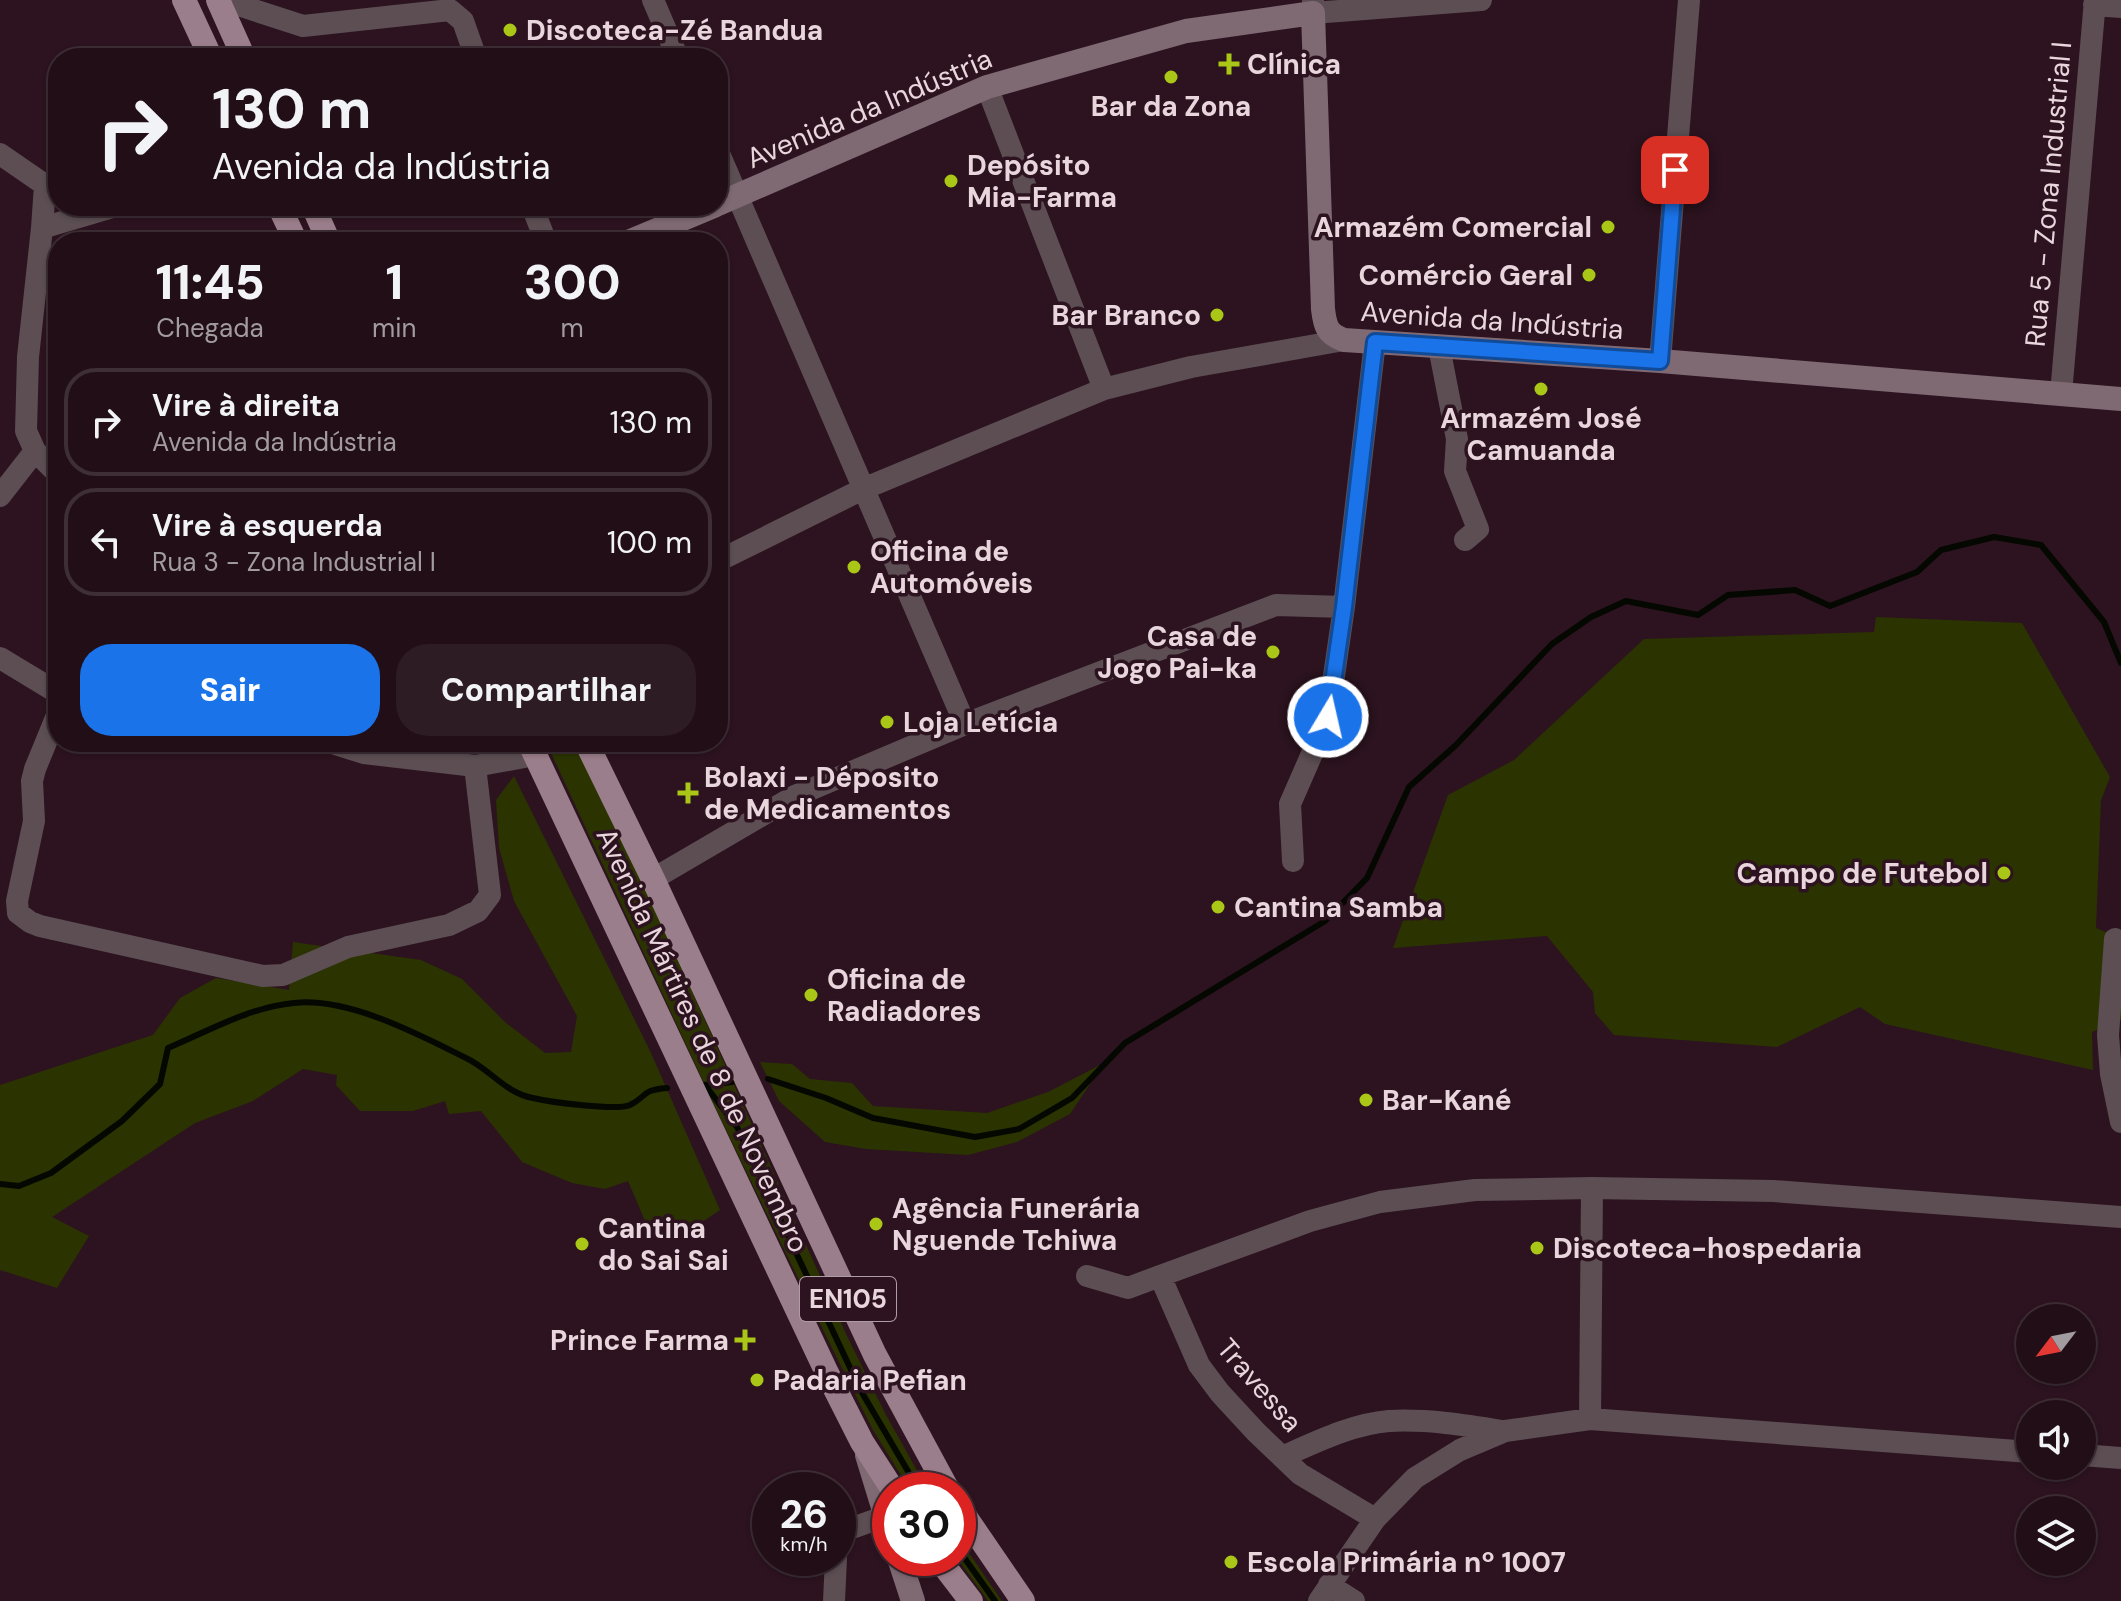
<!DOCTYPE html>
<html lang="pt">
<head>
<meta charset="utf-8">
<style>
  body { margin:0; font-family:"DM Sans",sans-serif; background:#2d1c24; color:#f1f3f6; height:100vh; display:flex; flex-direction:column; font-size:30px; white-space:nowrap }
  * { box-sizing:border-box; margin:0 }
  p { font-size:26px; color:#a29ca1 }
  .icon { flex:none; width:44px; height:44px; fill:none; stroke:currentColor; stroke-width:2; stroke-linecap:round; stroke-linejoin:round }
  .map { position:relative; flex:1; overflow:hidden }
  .details { position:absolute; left:48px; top:232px; width:680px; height:520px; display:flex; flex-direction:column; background:#210e17; border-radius:32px; box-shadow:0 2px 6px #0004,0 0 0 2px #3e2e36 }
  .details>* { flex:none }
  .guide { position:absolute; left:48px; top:48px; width:680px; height:168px; border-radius:32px; box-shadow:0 2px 6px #0004,0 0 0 2px #3e2e36; background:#210e17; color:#f1f3f6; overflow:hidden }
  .needle { width:52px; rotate:238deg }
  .buttons { position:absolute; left:2016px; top:1304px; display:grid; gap:16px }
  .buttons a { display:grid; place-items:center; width:80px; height:80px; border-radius:50%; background:#210e17; box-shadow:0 2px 6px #0004,0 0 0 2px #3e2e36; font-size:40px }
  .speed { position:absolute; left:752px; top:1472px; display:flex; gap:16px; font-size:40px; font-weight:700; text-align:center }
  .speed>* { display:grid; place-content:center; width:104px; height:104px; border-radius:50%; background:#210e17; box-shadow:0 2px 6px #0004,0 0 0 2px #3e2e36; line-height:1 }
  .speed small { font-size:20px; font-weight:400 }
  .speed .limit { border:12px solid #d22; background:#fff; color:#111 }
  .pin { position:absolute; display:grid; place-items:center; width:68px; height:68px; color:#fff; margin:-34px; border-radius:16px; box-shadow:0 4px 12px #0006 }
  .me { position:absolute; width:88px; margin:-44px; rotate:9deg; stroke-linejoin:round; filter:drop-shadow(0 0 6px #0008) }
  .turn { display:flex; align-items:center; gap:28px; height:168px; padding:0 32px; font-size:36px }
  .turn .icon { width:104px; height:104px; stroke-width:2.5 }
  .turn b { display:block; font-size:56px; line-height:68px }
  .eta { display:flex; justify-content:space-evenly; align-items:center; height:136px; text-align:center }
  .eta b { font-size:48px; font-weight:800; line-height:56px }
  .button { display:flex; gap:16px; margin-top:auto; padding:16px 32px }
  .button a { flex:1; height:92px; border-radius:32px; background:#1a73e8; color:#fff; font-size:32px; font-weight:800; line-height:92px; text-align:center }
  .button a+a { background:#2d1c24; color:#f1f3f6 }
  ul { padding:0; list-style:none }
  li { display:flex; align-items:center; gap:24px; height:108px; margin:0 16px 12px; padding:0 16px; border:4px solid #3e2e36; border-radius:32px }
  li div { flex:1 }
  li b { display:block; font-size:30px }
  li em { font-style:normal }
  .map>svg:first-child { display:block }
  .green { fill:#2b3400 }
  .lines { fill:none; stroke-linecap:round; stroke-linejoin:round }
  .stream { stroke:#040800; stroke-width:6 }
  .street { stroke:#5c4e53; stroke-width:22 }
  .secondary { stroke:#7f6973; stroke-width:24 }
  .primary { stroke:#9b7e8b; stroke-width:24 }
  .route-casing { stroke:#114b97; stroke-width:20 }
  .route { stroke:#1a73e8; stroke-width:14 }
  .poi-dot { fill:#aac717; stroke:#2c131f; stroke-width:3 }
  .labels { text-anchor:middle; stroke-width:7; stroke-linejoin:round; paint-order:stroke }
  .shield { fill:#2c131f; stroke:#b09ca4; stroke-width:2 }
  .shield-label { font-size:26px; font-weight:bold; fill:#e9d6dd }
  .poi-label { font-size:28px; font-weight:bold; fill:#e9d6dd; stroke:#2c131f; text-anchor:start }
  .street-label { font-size:28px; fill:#e9d6dd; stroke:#2c131f }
</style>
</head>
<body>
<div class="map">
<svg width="2121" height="1601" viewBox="0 0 2121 1601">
  <rect width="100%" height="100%" fill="#2c131f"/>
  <!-- green -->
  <path class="green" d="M1876,617l146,6 88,154 -9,23 -5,128 25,10v82l-29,12 1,38 -208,-46 -25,-17 -83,40 -163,-12 -19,-22 -2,-21 -46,-56 -154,12 55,-153 66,-35 130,-121 230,-7z
    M546,742h30l52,107 219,487 39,79 42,75h-18l-37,-60 -43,-86 -116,-239z
    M514,776l137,277 69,157 -31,21 -41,-3 -20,-47 -23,8 -33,-6 -50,-21 -41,-51 -32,3 -4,-13 -32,10h-53l-24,-26 1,-10 -34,-6 -50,32 -58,22 -143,94 37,19 -32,52 -57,-18v-185l153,-50 27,-37 36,-20 73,12 4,-48 128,18 41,19 43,43 40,31 26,-1 6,-36 -63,-115 -15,-53 -3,-48z
    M760,1062l32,2 18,15 42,4 21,23 114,7 61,-21 56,-29 -34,51 -53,28 -49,13 -102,-6 -41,-7 -46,-41z
    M958,1537l44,64h-14l-31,-43z"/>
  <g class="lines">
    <!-- stream -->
    <path class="stream" d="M768,1079l58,19 47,20 102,19 44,-8 53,-31 53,-55 200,-122 42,-43 42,-91 47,-42 96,-101 39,-27 35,-16 72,14 30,-20 67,-5 35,16 87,-34 24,-22 53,-13 47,8 63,77 17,41
      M705,1085l32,42 124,264 58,99
      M705,1085l27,-3
      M0,1184l19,2 32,-13 71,-52 38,-37 8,-36c40,-17 82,-41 126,-45 54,-6 124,31 172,55 24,11 39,35 67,40 17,4 83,13 97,7 18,-9 11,-15 37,-17
      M958,1549l37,52"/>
    <!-- street -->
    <path class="street" d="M223,0l80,26 147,-16 13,11 13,37
      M653,0l25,58
      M1313,0v13l168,-13
      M2094,5l27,2
      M987,87l117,302
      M718,151l247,573
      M0,154l45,31 -3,43 74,-22
      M532,206l14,36
      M42,228l-14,129 -2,74 9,20 23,23
      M1439,347l18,92 -2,32 23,58 -13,11
      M1660,361l29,-361
      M2061,394l34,-394
      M0,496l35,-45
      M718,561l145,-72 241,-100 87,-22 153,-27
      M0,658l58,35
      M58,713l-23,56 -3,12 2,40 -17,80 1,12 12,9 10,4 223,50 20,-1 65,-28 101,-22 29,-14 12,-16 -15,-129
      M329,742l35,11 111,13 60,-11
      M1293,861l-3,-57 38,-87 16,-110
      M653,879l142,-83 170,-72 311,-119 68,2 31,-265
      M2115,939l-7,96 3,39 10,48
      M1087,1276l41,12 32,-12 39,89 21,28 36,39 44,42 75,45
      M1160,1276l150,-55 70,-19 95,-12 117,-2 181,3 348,26
      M1590,1419l2,-231
      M2082,1455l39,3
      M1282,1457c34,-15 70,-33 107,-36 38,-2 76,4 113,10
      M838,1533l48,-17
      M1329,1585l25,16
      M834,1601l2,-43
      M1319,1601l56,-82 40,-41 45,-28 45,-19 85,-12 440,33"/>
    <!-- secondary -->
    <path class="secondary" d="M718,204l269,-117 199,-56 127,-18 10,296c2,17 4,25 21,31l316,21 461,38
      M628,242l86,-36
      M867,1455l23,75
      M899,1558l14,43"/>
    <!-- primary -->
    <path class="primary" d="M184,0l27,58
      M218,0l26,58
      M279,206l17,36
      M313,206l16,36
      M529,742l298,631 35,69 31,48
      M586,742l67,137 222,476 73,135
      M958,1506l65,95
      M938,1558l33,43"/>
  </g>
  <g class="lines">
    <defs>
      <path id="route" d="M1328,717l16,-110 31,-265 285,19 15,-191"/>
    </defs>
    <!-- route casing -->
    <use href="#route" class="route-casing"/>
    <!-- route -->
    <use href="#route" class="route"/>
  </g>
  <!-- markers -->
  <g class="poi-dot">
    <circle cx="510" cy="30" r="8"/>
    <path d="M1225 52h8v8h8v8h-8v8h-8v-8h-8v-8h8z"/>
    <circle cx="1171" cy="77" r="8"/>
    <circle cx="951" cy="181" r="8"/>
    <circle cx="1608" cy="227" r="8"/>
    <circle cx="1589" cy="275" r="8"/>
    <circle cx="1217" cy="315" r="8"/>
    <circle cx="1541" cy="389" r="8"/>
    <circle cx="854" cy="567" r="8"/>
    <circle cx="1273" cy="652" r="8"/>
    <circle cx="887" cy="722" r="8"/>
    <path d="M684 781h8v8h8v8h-8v8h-8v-8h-8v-8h8z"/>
    <circle cx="2004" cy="873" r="8"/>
    <circle cx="1218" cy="907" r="8"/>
    <circle cx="811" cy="995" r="8"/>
    <circle cx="1366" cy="1100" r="8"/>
    <circle cx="876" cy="1224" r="8"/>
    <circle cx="582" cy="1244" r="8"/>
    <circle cx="1537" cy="1248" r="8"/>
    <path d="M741 1328h8v8h8v8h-8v8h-8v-8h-8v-8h8z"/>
    <circle cx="757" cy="1380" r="8"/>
    <circle cx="1231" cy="1562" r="8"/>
  </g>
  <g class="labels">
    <!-- shield labels -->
    <rect class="shield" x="800" y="1277" width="96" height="44" rx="6"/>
    <g class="shield-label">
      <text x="848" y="1308">EN105</text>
    </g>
    <!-- poi labels -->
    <g class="poi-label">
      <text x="526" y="40">Discoteca-Zé Bandua</text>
      <text x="1247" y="74">Clínica</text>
      <text x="1171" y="116" text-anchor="middle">Bar da Zona</text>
      <text x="967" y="175">Depósito<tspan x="967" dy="32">Mia-Farma</tspan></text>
      <text x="1592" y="237" text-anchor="end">Armazém Comercial</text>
      <text x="1573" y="285" text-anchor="end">Comércio Geral</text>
      <text x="1201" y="325" text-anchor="end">Bar Branco</text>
      <text x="1541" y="428" text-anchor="middle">Armazém José<tspan x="1541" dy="32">Camuanda</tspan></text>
      <text x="870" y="561">Oficina de<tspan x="870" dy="32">Automóveis</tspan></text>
      <text x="1257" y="646" text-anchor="end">Casa de<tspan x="1257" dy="32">Jogo Pai-ka</tspan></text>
      <text x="903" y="732">Loja Letícia</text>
      <text x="704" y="787">Bolaxi - Déposito<tspan x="704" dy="32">de Medicamentos</tspan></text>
      <text x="1988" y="883" text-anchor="end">Campo de Futebol</text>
      <text x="1234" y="917">Cantina Samba</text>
      <text x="827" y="989">Oficina de<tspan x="827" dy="32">Radiadores</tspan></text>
      <text x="1382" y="1110">Bar-Kané</text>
      <text x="892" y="1218">Agência Funerária<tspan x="892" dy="32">Nguende Tchiwa</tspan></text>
      <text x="598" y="1238">Cantina<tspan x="598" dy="32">do Sai Sai</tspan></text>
      <text x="1553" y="1258">Discoteca-hospedaria</text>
      <text x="729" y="1350" text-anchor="end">Prince Farma</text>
      <text x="773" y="1390">Padaria Pefian</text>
      <text x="1247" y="1572">Escola Primária nº 1007</text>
    </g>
    <!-- street labels -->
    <g class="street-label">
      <text transform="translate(869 108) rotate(-23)" y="10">Avenida da Indústria</text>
      <text transform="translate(2048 194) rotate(-85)" y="10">Rua 5 - Zona Industrial I</text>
      <text transform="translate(1492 320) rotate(4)" y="10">Avenida da Indústria</text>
      <text transform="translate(703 1040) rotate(65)" y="10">Avenida Mártires de 8 de Novembro</text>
      <text transform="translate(1260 1385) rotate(49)" y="10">Travessa</text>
    </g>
  </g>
</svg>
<div class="buttons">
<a><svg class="needle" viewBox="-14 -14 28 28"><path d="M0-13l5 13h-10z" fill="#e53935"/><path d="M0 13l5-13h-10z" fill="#a29ca1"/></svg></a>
<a><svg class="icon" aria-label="sound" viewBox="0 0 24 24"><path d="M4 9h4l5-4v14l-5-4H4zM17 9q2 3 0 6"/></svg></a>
<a><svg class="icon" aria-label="layers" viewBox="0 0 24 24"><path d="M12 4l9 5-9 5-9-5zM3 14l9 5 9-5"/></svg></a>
</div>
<div class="speed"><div>26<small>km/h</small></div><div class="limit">30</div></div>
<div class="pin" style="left:1675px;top:170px;background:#d93025"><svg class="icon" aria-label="arrive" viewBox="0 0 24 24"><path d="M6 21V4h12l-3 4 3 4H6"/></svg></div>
<svg class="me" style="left:1328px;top:717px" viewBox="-20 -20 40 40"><circle r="17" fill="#1a73e8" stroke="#fff" stroke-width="3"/><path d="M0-11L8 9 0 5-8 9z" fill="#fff"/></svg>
<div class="guide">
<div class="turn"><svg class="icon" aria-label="right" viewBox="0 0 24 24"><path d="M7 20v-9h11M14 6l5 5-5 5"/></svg><div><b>130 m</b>Avenida da Indústria</div></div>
</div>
<section class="details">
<div class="eta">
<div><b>11:45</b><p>Chegada</p></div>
<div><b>1</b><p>min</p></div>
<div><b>300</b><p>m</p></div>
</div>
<ul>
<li><svg class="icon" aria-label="right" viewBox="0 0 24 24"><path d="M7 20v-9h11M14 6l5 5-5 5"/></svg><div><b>Vire à direita</b><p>Avenida da Indústria</p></div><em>130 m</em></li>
<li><svg class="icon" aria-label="left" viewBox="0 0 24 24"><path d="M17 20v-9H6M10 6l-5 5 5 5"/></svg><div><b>Vire à esquerda</b><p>Rua 3 - Zona Industrial I</p></div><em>100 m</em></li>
</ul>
<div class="button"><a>Sair</a><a>Compartilhar</a></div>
</section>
</div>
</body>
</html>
